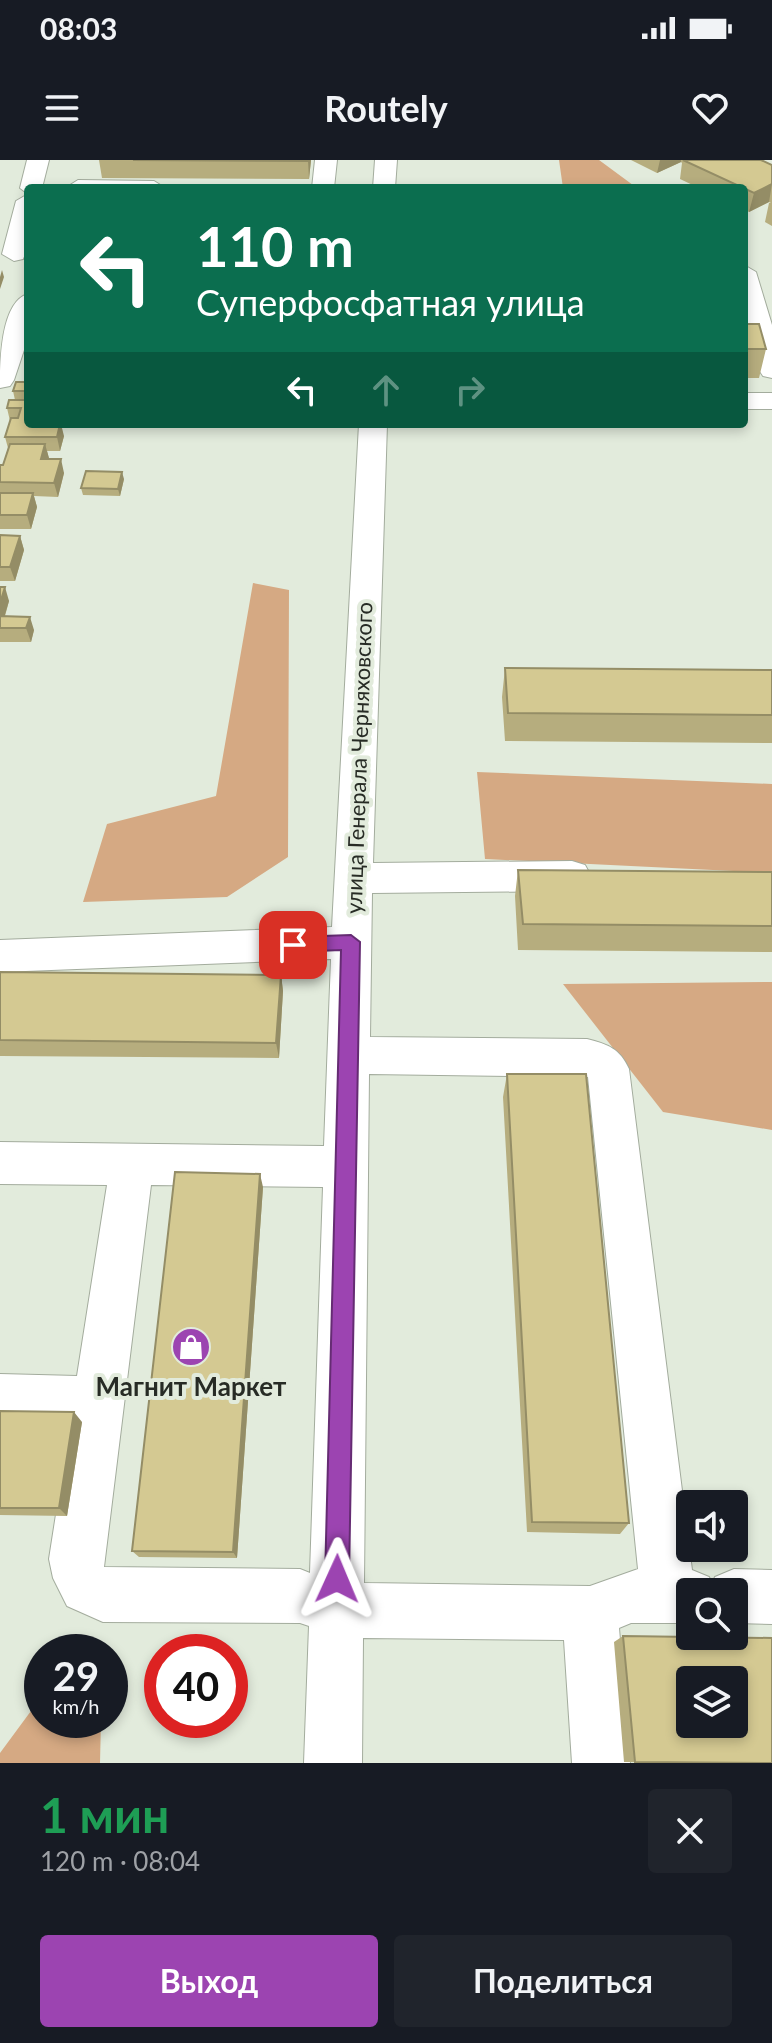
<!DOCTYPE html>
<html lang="ru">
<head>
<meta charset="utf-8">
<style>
  body { margin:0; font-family:Lato,sans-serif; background:#20242c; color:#f1f3f6; height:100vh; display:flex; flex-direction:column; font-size:30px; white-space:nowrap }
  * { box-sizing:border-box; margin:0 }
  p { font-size:26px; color:#9ea1a6 }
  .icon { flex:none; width:44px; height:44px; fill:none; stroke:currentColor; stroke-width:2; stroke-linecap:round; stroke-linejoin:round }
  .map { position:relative; height:1603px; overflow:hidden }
  .details { display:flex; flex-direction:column; background:#171b24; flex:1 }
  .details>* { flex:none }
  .top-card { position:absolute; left:24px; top:24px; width:724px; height:244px; border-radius:8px; box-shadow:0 4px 12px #0003; background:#0b6e4f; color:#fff; overflow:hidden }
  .buttons { position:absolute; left:676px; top:1330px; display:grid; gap:16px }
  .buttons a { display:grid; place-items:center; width:72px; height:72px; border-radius:8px; background:#171b24; box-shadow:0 4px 12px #0003; font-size:40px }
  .speed { position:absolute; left:24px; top:1474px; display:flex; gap:16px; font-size:40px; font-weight:700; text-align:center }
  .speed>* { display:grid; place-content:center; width:104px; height:104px; border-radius:50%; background:#171b24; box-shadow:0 4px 12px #0003; line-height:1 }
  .speed small { font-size:20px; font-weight:400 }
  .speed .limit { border:12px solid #d22; background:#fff; color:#111 }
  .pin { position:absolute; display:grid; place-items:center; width:68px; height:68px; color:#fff; margin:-34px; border-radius:16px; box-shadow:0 4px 12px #0006 }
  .me { position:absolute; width:88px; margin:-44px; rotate:1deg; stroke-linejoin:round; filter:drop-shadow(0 0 6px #0008) }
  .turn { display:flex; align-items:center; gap:28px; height:168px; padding:0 40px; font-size:36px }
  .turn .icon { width:104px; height:104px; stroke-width:2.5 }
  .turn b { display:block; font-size:56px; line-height:68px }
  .lanes { display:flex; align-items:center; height:76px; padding:0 40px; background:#0003; justify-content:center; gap:40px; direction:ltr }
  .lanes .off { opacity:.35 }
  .round { display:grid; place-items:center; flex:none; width:84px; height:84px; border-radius:8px; background:#20242c }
  .head { display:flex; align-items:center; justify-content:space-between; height:136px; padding:0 40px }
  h1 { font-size:48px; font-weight:700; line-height:60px; color:#1e9e55 }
  .action { display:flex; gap:16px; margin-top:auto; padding:16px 40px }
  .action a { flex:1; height:92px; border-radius:8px; background:#9c44b1; color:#fff; font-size:32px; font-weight:700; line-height:92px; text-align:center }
  .action a+a { background:#20242c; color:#f1f3f6 }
  .status { display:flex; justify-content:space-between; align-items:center; height:56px; padding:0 40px; background:#171b24; direction:ltr }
  .status svg { height:22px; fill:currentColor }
  header { display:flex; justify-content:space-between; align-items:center; height:104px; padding:0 40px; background:#171b24; font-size:36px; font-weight:700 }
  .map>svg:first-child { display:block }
  .forest { fill:#d5a983 }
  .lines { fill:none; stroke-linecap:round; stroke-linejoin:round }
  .minor-casing { stroke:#a3ac9d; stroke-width:2 }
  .minor { fill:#fff; fill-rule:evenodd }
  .wall { fill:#b6ad7e }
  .shaded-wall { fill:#948d66 }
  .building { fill:#d4c992; stroke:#948d66; stroke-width:2; fill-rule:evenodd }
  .route { fill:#9c44b1; stroke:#652c73; stroke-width:2 }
  .labels { text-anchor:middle; stroke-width:8; stroke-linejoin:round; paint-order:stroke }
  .street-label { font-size:22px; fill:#272b25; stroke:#e2ebdc }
  .near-poi-label { font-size:26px; font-weight:bold; fill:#272b25; stroke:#e2ebdc }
</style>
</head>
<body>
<div class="status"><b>08:03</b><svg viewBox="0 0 49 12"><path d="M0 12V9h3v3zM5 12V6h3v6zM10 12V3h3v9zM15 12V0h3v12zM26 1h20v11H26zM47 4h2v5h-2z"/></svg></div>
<header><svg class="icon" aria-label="menu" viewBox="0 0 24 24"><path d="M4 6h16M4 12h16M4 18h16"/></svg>Routely<svg class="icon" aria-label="heart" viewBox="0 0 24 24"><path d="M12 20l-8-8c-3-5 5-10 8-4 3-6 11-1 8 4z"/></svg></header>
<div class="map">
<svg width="772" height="1603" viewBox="0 0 772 1603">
  <rect width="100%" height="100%" fill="#e2ebdc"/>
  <!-- forest -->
  <path class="forest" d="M559,0h40l38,28h-74z
    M253,423l36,7 -1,267 -61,40 -144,5 24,-78 109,-28z
    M477,612l295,12v89l-287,-14z
    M772,822v148l-109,-18 -100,-128z
    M42,1536v24h59l-1,43h-100v-10z"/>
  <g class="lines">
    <defs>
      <path id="minor" d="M27,0h22l-7,28h-14v59l-5,12 -9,2 -12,-7 14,-53 12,-7 -8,-6z
        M315,0h22l-3,28h-22z
        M375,0h22l-2,28h-22z
        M78,20l76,1 11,7 -98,-1z
        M744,105l12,7 16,53v53l-9,-2 -4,-6 -15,-53z
        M28,134v44l-14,42 -4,6 -10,2c0,-24 0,-86 28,-94z
        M744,233h28v16h-28z
        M359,264h28l-14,439 199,-2 13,4 6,11 -6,11 -13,4 -200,2 -2,144 217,2c21,5 33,10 42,30l63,501 17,7 3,7 3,-7 19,-8 38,1v54l-38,-1v-31h-44v31h-59l-12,5 11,135h-58l-8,-123 -201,-2 -1,125h-58l5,-137 -9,-3 -197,-1 -36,-16 -14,-28 -4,-19 21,-134 -70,-1v-50l77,2 30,-191 -107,-1v-42l324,4 7,-187 -331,13v-32l332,-13zM369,914l219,3 50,492 -48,17 -226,-3zM151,1025l172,2 -13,386 -10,-4 -196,-2z"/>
    </defs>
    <!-- minor casing -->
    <use href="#minor" class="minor-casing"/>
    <!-- minor -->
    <use href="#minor" class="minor"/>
  </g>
  <!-- wall -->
  <path class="wall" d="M99,0h212l-2,19 -207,-1z
    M631,0h130l11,5v61l-7,-4 4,-19h2l-2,-1 -20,10 -5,-3v-21h-45l-19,-9 2,-16 -1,-1 -24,11z
    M744,164l22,25 -7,29h-15z
    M28,222v42l36,12 -4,15h-13l2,8 15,14 -6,24 -24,-1 3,11 -6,22h-31v-64h3l5,-17 -3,-11 5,-16 -3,-13 8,-8 -2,-9z
    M124,319l-4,17 -37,-1 -2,-7z
    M0,375l20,1 4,14 -9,31h-15z
    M0,427l9,14 -4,15 29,14 -3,12h-31z
    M505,508l267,2v73l-267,-2 -3,-44z
    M518,710l254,2v80l-254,-2 -3,-54z
    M0,812l281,3 2,16 -4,67 -279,-2z
    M507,914l122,449 -9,11 -93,-2 -24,-435z
    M263,1027l-26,371 -98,-1 -7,-6z
    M0,1251l82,11 -15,94 -67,-1z
    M623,1476l149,127 -148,-1 -10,-120z"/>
  <!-- shaded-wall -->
  <path class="shaded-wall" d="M308,0h3l-2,19z
    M660,0h21v2l-24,11z
    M772,24l-3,18 -20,10 5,-19z
    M2,110l2,7 -4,12v-12z
    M60,264h1l3,12 -4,15 -3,-14z
    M45,284l4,14 -4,15 -4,-14z
    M61,299l3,14 -6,24 -4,-14z
    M122,312l2,7 -4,17 -2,-7z
    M33,333l4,14 -6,22 -4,-14z
    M20,376l4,14 -9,31 -5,-14z
    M5,427l4,14 -8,27h-1v-25z
    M30,457l4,13 -3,12 -5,-14z
    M281,815l2,16 -4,67 -3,-15z
    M260,1014l3,13 -26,371 -4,-6z
    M74,1252l8,10 -15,94 -8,-8z"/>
  <!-- building -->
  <path class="building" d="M133,0h175v1z
    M683,0h78l11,5v19l-18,9z
    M744,164h15l7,25h-22z
    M16,222h12v9h-15z
    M9,240h19v24h32l-3,13h-52l6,-19h7l3,-10h-14z
    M10,284h35l-4,15h20l-7,24 -54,-1v-17h3z
    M86,311l36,1 -4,17 -37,-1z
    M0,333h33l-6,22h-27z
    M0,375l20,1 -10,31h-10z
    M0,427h5l-5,16z
    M0,456l30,1 -4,11h-26z
    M505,508l267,2v45l-264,-2z
    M518,710l254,2v54l-249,-2z
    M0,812l281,3 -5,68 -276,-3z
    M507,914h79l43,449 -97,-1z
    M175,1012l85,2 -27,378 -101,-1z
    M0,1251l74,1 -15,96h-59z
    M623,1476l149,2v125l-137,-1zM690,1520h44v44h-44z"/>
  <!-- route -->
  <path class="route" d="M351,775l9,7 -11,637 -4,8 -8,4 -9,-4 -3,-8 16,-629 -48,2 -9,-7 9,-8z"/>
  <!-- icons -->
  <defs>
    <symbol id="shop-disc" viewBox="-11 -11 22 22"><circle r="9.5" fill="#9c44b1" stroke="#e2ebdc"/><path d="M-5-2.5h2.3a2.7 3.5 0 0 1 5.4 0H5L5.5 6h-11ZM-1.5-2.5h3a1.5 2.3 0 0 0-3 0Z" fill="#fff"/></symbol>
  </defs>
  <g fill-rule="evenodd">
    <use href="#shop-disc" x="169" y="1165" width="44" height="44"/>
  </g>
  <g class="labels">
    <!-- street labels -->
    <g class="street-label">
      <text transform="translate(359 598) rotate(-88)" y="8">улица Генерала Черняховского</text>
    </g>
    <!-- near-poi labels -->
    <g class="near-poi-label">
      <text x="191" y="1236">Магнит Маркет</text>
    </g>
  </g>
</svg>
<div class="buttons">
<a><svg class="icon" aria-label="sound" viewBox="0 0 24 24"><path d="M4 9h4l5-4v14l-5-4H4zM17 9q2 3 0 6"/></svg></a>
<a><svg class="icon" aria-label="search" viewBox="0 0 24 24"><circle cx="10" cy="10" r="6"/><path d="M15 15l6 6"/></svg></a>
<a><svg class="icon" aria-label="layers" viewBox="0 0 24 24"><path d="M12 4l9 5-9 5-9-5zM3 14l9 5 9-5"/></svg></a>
</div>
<div class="speed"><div>29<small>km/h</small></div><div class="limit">40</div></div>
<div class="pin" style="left:293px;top:785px;background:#d93025"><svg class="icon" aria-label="arrive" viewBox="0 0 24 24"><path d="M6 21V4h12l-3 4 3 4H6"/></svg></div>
<svg class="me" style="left:337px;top:1419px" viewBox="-20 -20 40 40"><path d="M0-17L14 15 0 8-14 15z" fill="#9c44b1" stroke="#fff" stroke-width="4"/></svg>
<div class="top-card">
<div class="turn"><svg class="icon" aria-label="left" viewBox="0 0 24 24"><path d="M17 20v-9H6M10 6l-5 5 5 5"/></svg><div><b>110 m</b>Суперфосфатная улица</div></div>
<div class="lanes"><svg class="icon" aria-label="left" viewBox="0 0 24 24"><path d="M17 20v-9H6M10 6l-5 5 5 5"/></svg><svg class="icon off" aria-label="ahead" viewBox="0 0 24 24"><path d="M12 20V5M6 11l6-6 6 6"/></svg><svg class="icon off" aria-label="right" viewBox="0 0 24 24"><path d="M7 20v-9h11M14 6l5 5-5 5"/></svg></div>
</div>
</div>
<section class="details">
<div class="head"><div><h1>1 мин</h1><p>120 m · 08:04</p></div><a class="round"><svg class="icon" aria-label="close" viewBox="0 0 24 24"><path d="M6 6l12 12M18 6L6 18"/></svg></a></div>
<div class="action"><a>Выход</a><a>Поделиться</a></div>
</section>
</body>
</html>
